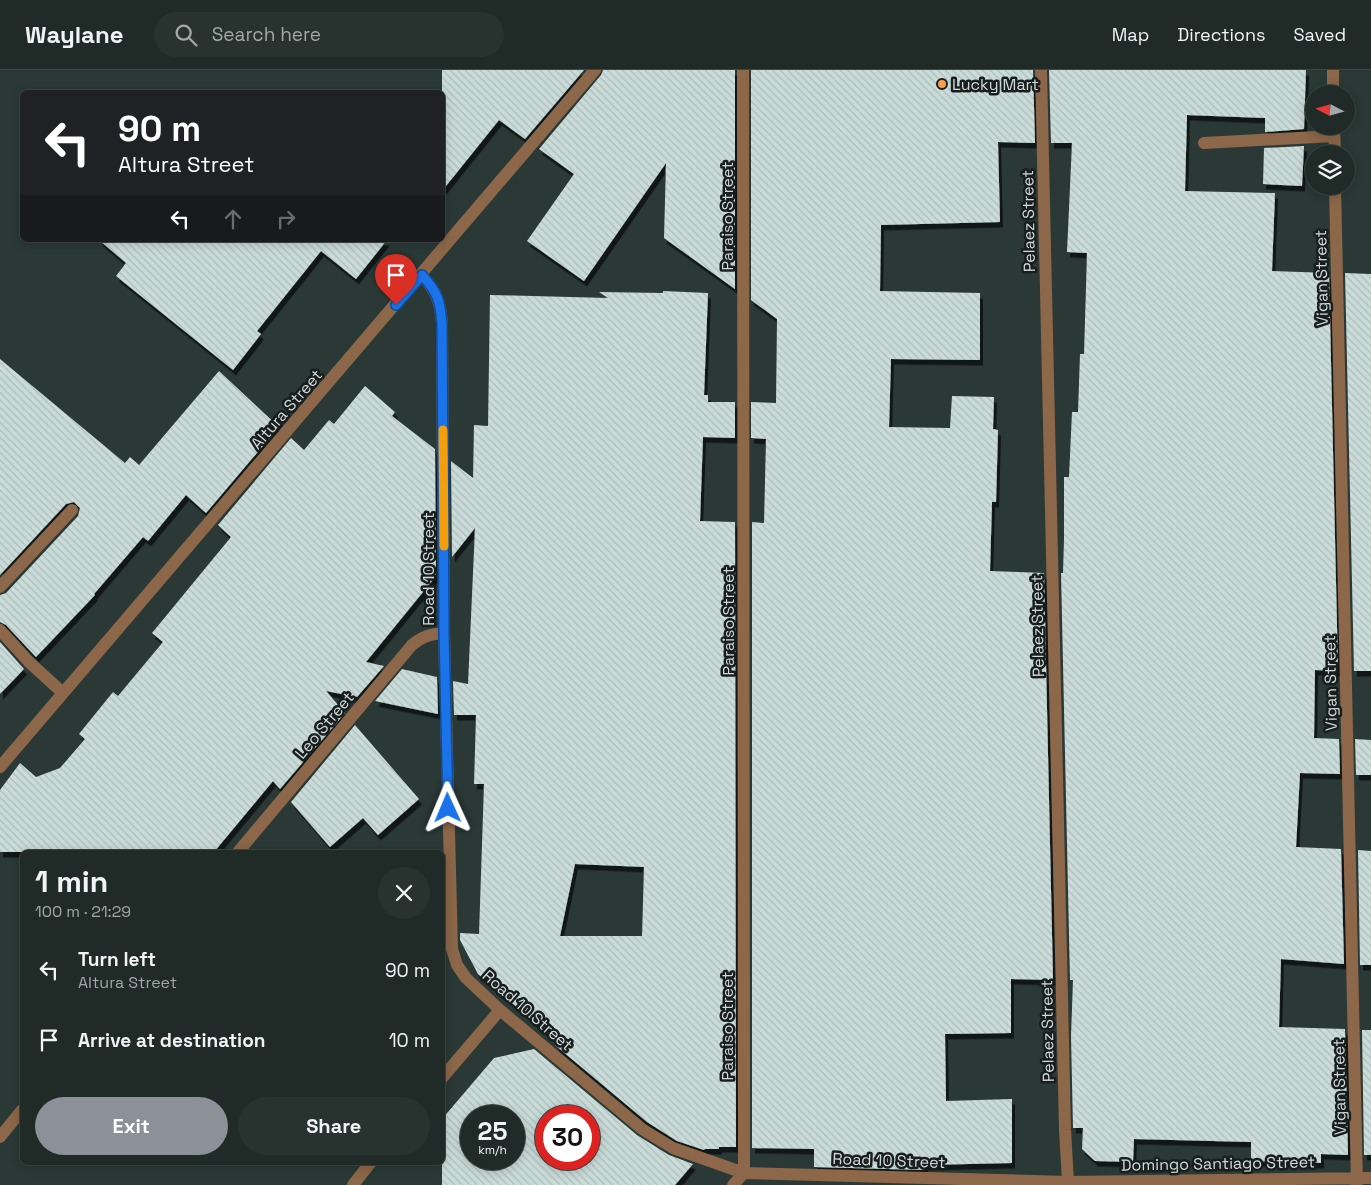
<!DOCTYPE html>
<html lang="en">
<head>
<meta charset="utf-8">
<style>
  body { margin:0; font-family:"Space Grotesk",sans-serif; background:#283330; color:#f1f3f6; height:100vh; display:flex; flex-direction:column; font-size:19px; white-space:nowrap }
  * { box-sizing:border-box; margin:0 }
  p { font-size:16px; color:#a2a7a8 }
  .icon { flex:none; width:28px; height:28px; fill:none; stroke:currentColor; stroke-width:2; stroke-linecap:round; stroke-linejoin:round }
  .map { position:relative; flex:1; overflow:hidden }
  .side { position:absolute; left:20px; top:780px; width:425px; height:315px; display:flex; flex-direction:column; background:#202b28; border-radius:8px; box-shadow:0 2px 12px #0003,0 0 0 1px #3d4745 }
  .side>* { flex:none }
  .top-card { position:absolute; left:20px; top:20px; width:425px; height:152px; border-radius:8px; box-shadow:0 2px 12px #0003,0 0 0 1px #3d4745; background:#202124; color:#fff; overflow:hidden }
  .needle { width:32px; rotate:276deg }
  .buttons { position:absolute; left:1305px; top:15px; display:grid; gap:10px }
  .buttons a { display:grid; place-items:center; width:50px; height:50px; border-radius:50%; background:#202b28; box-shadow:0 2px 12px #0003,0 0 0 1px #3d4745; font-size:25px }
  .speed { position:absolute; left:460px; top:1035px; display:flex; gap:10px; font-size:25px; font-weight:700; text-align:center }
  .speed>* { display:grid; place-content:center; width:65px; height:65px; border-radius:50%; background:#202b28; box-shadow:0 2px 12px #0003,0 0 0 1px #3d4745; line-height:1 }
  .speed small { font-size:12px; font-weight:400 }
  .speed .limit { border:8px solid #d22; background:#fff; color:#111 }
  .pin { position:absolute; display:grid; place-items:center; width:42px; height:42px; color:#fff; margin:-51px -21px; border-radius:50% 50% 50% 0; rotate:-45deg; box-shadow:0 0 5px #0007 }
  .pin .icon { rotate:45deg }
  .me { position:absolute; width:55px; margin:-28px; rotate:359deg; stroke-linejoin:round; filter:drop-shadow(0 0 4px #0008) }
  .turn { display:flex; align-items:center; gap:18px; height:105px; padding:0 15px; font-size:22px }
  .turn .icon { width:65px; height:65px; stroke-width:2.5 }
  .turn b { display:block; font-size:35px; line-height:42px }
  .lanes { display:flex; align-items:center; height:48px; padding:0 15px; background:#0003; justify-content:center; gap:25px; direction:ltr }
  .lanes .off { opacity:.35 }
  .round { display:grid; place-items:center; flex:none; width:52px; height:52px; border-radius:26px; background:#283330 }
  .head { display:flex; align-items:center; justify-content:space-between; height:85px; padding:0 15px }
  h1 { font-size:30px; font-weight:700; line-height:38px }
  .primary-button { display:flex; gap:10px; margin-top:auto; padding:10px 15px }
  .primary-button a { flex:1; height:58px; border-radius:30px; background:#8c9099; color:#fff; font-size:20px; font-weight:700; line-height:58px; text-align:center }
  .primary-button a+a { background:#283330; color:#f1f3f6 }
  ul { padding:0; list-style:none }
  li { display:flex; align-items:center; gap:15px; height:70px; padding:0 15px }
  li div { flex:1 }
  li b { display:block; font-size:19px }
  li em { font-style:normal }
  header { display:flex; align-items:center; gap:30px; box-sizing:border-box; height:70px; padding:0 25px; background:#202b28; border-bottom:1px solid #3d4745 }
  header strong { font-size:24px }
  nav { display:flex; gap:28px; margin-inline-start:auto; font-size:18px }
  .search { width:350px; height:45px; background:#283330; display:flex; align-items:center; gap:12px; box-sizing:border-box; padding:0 18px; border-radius:28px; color:#a2a7a8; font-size:19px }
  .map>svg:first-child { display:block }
  .building { fill:url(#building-back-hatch); fill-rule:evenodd; filter:url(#shadow) }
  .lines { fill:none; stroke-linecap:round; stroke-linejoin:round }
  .minor { stroke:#8c6749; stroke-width:12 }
  .route-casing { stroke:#114b97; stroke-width:12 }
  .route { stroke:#1a73e8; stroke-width:9 }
  .slow { stroke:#f59e0b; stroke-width:9 }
  .poi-dot { fill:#f99f4d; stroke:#181e1d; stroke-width:2 }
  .labels { text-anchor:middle; stroke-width:5; stroke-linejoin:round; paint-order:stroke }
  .poi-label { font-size:16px; fill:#d1dad9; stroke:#181e1d; text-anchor:start }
  .street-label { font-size:16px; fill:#d1dad9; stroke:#181e1d }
</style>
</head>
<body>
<header>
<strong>Waylane</strong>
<div class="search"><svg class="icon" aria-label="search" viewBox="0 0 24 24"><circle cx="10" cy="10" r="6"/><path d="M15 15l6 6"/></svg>Search here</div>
<nav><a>Map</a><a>Directions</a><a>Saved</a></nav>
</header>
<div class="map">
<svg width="1371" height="1115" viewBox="0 0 1371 1115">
  <defs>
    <pattern id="building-back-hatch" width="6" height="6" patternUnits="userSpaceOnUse" patternTransform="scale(1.25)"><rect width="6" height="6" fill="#cadcd9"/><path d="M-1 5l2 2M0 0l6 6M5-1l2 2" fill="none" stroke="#aebdbb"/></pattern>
    <filter id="shadow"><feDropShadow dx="3" dy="5.5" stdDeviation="0" flood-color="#0009"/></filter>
  </defs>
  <rect width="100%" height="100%" fill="#2a3936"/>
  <!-- building -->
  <path class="building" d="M442,0h142l-59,69 -26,-19 -57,71z
    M603,0h132v219l-71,-51 2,-75 -82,118 -57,-40 47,-67 -35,-25 62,-74z
    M751,0h282l2,73 -37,-1 2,80 -119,3 -1,66 100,2v67l-89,-1 -2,68 61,1 2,-32 42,1 -1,32 5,1 -2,72h-4l-2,69 54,2 9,407 -42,-1v54l-66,1 1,67 66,-2v64l-87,2v5l-111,-3v-18l-62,-1v-626l12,1 2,-84 -15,-1v-36l25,1 1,-84 -26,-19z
    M1049,0h257l-2,59 -39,3v-14l-78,-3 -2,76 90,2 -3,78 57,2 9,398 -23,-1 -1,68 25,1 1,35 -40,-1 -4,74 45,2 3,115 -63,-5 -2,68 66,2 3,126 -27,-1v9l-70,-2v-19l-117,-3 -1,23 -38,-1 -13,-12 1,-21h-10l-2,-92 2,-56h-3l-9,-407h2l1,-33v-63h5l3,-65h6l2,-58h4l3,-101 -20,-1 5,-109h-21z
    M1304,76l-2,40 -39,-2 1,-36z
    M99,170h288l-31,39 -35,-28 -64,80 4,3 -28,36 -117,-94 10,-13z
    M1345,203l26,1v397h-17z
    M663,221l45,2 -4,102h4v7h27v36l-32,-1 -3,84 35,1 1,625h-17v2h-14l-1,1 -27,-9 -30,-19 -92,-77 5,-1 -82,-70 -18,-34v-7l19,1 5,-150h-10l2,-69h-22l-1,-34 15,3 7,-156 -23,29 -1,-96 22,17 1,-53 14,1 2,-131 118,3 -9,-6 64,1zM575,794l69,3 -2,69h-82z
    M0,289l125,104 5,-6 9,8 80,-94 60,56 -73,86 -20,-18 -38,46 -5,-4 -49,57 1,1 -59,62 -30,-32 -6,-3v-27l6,-2 72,-77 2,-8 -6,-6 -8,2 -66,71z
    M365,316l30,26 -3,4 43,33 1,127 -70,86 18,4 -27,31 -31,-6 19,22 -65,76 -7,-8 -59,71h-214v-62l20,-27 16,14 24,-9 25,-29 -6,-5 34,-42 5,4 45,-54 -11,-9 79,-96 -13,-12 73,-87 13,12 25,-30 5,4z
    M0,572l24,27 -24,25z
    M402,599l35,8 1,37 -63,-13z
    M355,655l64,74 -41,36 -15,-17 -33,29 -39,-45z
    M1355,669l16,1v35h-15z
    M1358,780l13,1v114h-11z
    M1362,960h9v125h-7z
    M534,979l103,86 32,20 24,9 -18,21h-233v-66l52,-61zM471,1046h43v43h-43zM546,1046h43v43h-43z"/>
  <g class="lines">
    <!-- minor -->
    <path class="minor" d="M743,0l1,1103
      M1041,0l24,1060 3,52 -1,3
      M1333,0v24
      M1334,56l1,28
      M1204,73l130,-7
      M1335,116l22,999
      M422,205c15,18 18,25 20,48l2,310 8,316 5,16 9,13 34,32 142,119 31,19 71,25 324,9 303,-4
      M0,517l72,-77
      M0,560l29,32 34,31
      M0,697l595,-697
      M238,782l174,-207c11,-9 19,-11 32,-12
      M442,1008l58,-68
      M0,1067l22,-27
      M353,1115l18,-23
      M733,1115l11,-12"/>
  </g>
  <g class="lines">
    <defs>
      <path id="route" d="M396,235l26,-30c16,18 18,25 20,49l2,308 4,176"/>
    </defs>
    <!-- route casing -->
    <use href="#route" class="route-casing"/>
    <!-- route -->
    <use href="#route" class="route"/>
    <!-- slow -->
    <path class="slow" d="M443,360l1,116"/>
  </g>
  <!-- markers -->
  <circle class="poi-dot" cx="942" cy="14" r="5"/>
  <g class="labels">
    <!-- poi labels -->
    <g class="poi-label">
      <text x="952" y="20">Lucky Mart</text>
    </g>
    <!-- street labels -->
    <g class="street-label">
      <text transform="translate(727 146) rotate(-90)" y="6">Paraiso Street</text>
      <text transform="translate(1028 151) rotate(-91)" y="6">Pelaez Street</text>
      <text transform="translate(1321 208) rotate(-91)" y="6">Vigan Street</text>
      <text transform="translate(286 339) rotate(-49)" y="6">Altura Street</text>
      <text transform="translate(428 499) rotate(-90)" y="6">Road 10 Street</text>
      <text transform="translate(728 551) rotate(-90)" y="6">Paraiso Street</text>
      <text transform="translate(1037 556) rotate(-91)" y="6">Pelaez Street</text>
      <text transform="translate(1330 613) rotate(-91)" y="6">Vigan Street</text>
      <text transform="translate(324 655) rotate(-50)" y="6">Leo Street</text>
      <text transform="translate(528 940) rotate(41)" y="6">Road 10 Street</text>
      <text transform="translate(727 956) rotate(-90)" y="6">Paraiso Street</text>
      <text transform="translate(1047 961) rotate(-91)" y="6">Pelaez Street</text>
      <text transform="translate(1339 1017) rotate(-91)" y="6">Vigan Street</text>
      <text transform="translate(889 1090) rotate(2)" y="6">Road 10 Street</text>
      <text transform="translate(1218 1093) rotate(-1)" y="6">Domingo Santiago Street</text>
    </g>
  </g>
</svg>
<div class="buttons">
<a><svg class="needle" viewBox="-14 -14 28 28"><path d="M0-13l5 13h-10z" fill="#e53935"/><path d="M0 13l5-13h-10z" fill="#a2a7a8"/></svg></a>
<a><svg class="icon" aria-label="layers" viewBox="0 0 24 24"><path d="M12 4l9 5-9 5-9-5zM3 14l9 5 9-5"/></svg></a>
</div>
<div class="speed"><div>25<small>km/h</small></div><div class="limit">30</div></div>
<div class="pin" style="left:396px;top:235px;background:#d93025"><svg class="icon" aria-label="arrive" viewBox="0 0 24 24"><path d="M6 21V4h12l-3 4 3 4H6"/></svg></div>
<svg class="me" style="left:448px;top:738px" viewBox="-20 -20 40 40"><path d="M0-17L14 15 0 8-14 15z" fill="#1a73e8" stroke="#fff" stroke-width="4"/></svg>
<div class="top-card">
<div class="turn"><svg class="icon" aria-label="left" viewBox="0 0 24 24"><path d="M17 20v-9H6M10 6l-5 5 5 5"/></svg><div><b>90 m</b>Altura Street</div></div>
<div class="lanes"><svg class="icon" aria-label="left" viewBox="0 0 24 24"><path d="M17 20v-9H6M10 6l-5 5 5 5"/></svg><svg class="icon off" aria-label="ahead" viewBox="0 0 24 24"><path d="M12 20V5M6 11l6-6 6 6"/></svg><svg class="icon off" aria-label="right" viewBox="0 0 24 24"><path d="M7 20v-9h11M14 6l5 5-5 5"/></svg></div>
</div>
<section class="side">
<div class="head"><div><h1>1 min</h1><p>100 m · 21:29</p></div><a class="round"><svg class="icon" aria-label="close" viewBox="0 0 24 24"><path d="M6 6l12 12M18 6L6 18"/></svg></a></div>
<ul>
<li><svg class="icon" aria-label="left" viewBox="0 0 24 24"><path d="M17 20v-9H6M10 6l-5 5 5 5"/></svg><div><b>Turn left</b><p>Altura Street</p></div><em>90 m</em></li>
<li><svg class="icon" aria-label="arrive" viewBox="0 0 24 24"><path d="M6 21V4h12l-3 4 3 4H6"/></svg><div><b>Arrive at destination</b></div><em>10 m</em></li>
</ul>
<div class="primary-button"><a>Exit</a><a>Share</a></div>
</section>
</div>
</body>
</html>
